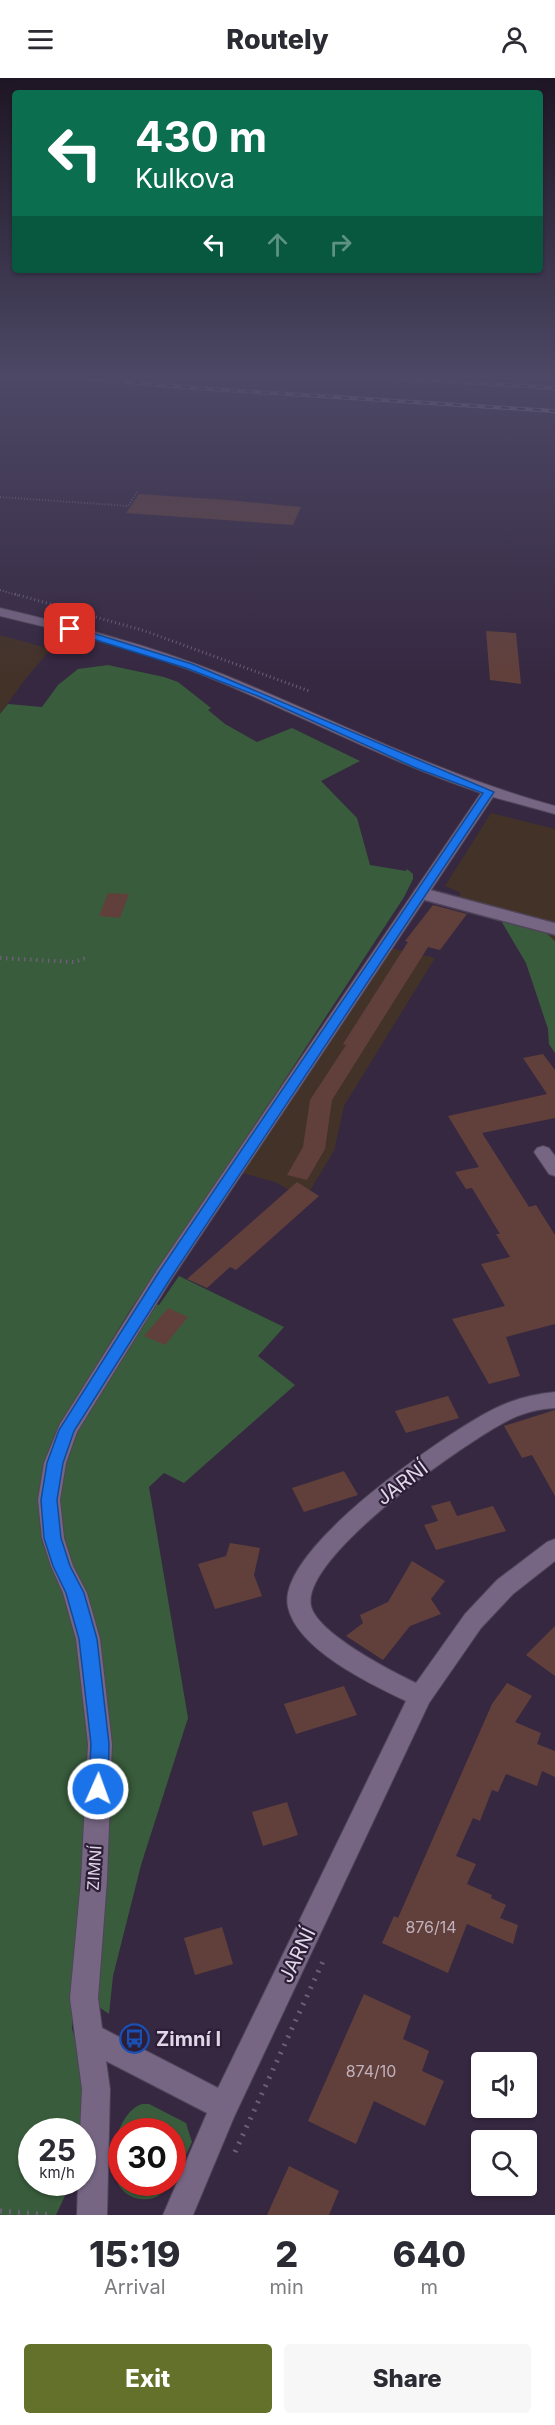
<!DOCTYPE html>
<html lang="en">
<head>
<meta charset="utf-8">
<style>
  body { margin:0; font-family:Inter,sans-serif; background:#f7f7f7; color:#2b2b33; height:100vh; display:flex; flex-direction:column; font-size:22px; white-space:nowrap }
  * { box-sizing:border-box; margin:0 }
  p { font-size:20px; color:#7c7c81 }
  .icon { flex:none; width:33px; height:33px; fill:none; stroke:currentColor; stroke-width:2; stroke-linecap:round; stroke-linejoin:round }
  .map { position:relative; height:2137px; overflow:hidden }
  .sheet { display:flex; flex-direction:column; background:#fff; flex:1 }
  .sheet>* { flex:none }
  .guide { position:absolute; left:12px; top:12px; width:531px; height:183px; border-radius:6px; box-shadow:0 2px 4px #0004; background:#0b6e4f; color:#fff; overflow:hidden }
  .tools { position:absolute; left:471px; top:1974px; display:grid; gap:12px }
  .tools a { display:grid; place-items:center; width:66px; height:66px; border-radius:6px; background:#fff; box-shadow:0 2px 4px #0004; font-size:30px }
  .speed { position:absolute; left:18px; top:2040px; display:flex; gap:12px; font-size:30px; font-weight:700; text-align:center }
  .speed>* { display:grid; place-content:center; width:78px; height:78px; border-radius:50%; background:#fff; box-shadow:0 2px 4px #0004; line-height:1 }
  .speed small { font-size:15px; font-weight:400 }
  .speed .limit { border:9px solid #d22; background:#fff; color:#111 }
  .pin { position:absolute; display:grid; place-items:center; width:51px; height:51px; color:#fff; margin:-26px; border-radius:12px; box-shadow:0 3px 9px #0006 }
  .me { position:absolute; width:66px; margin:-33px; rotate:2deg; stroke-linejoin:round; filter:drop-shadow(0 0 4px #0008) }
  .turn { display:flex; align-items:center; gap:21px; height:126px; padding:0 24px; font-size:27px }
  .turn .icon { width:78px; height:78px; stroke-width:2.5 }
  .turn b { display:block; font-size:42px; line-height:51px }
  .lanes { display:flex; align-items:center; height:57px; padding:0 24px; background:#0003; justify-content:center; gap:30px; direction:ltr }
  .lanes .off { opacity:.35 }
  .eta { display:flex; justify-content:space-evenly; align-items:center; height:102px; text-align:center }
  .eta b { font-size:36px; font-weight:800; line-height:42px }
  .cta { display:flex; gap:12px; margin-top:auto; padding:12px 24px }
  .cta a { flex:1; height:69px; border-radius:6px; background:#63712a; color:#fff; font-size:24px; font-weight:800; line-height:69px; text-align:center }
  .cta a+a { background:#f7f7f7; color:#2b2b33 }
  header { display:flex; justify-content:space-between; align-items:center; height:78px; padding:0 24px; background:#fff; font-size:27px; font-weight:800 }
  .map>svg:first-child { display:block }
  .industrial { fill:#433228 }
  .green { fill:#395d3c }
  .building { fill:#61403b }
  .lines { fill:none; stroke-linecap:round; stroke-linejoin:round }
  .lane-casing { stroke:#4f4459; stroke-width:14 }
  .street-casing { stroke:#4f4459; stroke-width:2 }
  .path-far3 { stroke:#6b5f75; stroke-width:2; stroke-dasharray:1 2; stroke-linecap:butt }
  .path-far2 { stroke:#6b5f75; stroke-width:3; stroke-dasharray:1 3; stroke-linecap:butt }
  .path-far1 { stroke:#6b5f75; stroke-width:4; stroke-dasharray:1.5 4.5; stroke-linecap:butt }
  .path { stroke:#6b5f75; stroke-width:5; stroke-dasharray:2 7; stroke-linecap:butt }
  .lane { stroke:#766683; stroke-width:11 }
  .street { fill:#766683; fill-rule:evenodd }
  .rail-casing { stroke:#a69caf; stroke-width:4 }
  .rail { stroke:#2c1e37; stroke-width:2; stroke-dasharray:8; stroke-linecap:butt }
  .route { fill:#1a73e8; stroke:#114b97; stroke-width:1.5 }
  .labels { text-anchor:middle; stroke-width:4.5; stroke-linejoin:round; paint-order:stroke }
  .street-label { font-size:16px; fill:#dfd7e7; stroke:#2c1e37 }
  .near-number-label { font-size:16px; fill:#c0b1bc }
  .near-street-label { font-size:20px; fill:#dfd7e7; stroke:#2c1e37 }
  .near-poi-label { font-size:20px; font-weight:bold; fill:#dfd7e7; stroke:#2c1e37; text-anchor:start }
</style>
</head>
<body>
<header><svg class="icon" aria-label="menu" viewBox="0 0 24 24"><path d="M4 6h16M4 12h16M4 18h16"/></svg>Routely<svg class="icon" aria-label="person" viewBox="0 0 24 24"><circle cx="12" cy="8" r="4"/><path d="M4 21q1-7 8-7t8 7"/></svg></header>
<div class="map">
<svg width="555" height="2137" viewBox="0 0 555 2137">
  <rect width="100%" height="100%" fill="#362841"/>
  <!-- industrial -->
  <path class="industrial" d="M0,557l51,14 -24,28 -27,37z
    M491,735l64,16v112l-11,-10 -92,-25 9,-13 -16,-7z
    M390,870l45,10 -91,148 -10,45 -29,48 -30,-17 -36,-10z"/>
  <!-- green -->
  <path class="green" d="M108,587l56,12 14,5 33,26 -3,2 17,14 32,18 35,-14 68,33 -39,20 36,37 13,47 36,6 1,-2 6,5v5l-9,18 -124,190 -151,225 -65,106 -16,36 18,142 11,45 8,50 3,54 -3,136 -12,111 -1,37 10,29 5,36 -7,37 -48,1v50l39,1 -15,32h-56v-1501l8,-10 34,3 16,-22 20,-16z
    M500,841l44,12 11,10v112l-6,-9 -1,-15 -22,-66z
    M179,1198l105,51 -26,29 37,29 -111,98 -20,-10 -15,14 39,231 -47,147 -28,111 -4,38 -10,-7 -2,-10 9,-142 -47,-358 12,-55 80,-140 8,3z
    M142,2026h7l37,19 6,19 -19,40 -1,-50h-50v50l50,1c-9,10 -16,18 -31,16 -45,-4 -29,-86 1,-95z"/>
  <!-- building -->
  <path class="building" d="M139,416l87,6 75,7 -8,18 -167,-12z
    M486,553l30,2 5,51 -31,-4z
    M108,815l21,1 -9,24 -21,-2z
    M433,827l34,9 -27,36 -12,-3 -96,153 -7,49 -18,31 -20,-5 16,-28 7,-47 36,-55 -3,-1 65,-102 -3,-1z
    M543,976l12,16v48l-73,15 47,74 7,-2 19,30v89l-49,13 14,39 -31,8 -37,-65 53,-13 -24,-42 29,-7 -14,-23h4l-28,-46 -6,1 -11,-17 24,-5 -31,-51 99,-22 -24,-36z
    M297,1104l22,14 -83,74 -6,-3 -23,21 -20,-9z
    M168,1230l20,9 -23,28 -21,-9z
    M448,1318l11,22 -53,15 -11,-22z
    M555,1332v86l-23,-41 -10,3 -18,-32z
    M344,1393l14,24 -54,17 -12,-24z
    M450,1423l7,15 36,-10 13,25 -70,19 -12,-25 14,-4 -7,-15z
    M230,1465l30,5 -6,27 8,21 -47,13 -17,-45 28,-8z
    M412,1483l33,20 -14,18 10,15 -31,12 -27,34 -37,-24 17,-13 -3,-8 28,-13z
    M555,1548v50l-29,-21z
    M507,1605l25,13 -17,26 26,11 -4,11 18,7v26l-13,-6 -5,15 -31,-12 -8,18 -6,-2 -12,31 -7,-3 -17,38 20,8 -9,20 25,11 -1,3 15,7 -6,13 18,7 -5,19 -46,-20 -19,49 -66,-30 12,-27 4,2 94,-214z
    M344,1608l13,29 -61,19 -12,-30z
    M287,1724l11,33 -35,11 -11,-34z
    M222,1849l11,37 -38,11 -11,-37z
    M364,1916l47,22 -8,23 26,12 -7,20 22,10 -19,45 -51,-25 -18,43 -48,-23z
    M289,2088l50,25 -10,24h-62z"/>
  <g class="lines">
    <defs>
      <path id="lane" d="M420,815l135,36"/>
      <path id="street" d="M0,530c75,18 150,37 222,66 111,45 216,100 333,132v8l-62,-17 -322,483 -94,152 -11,31 -6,37 4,38 9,28 14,27 13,46 12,105 -5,136 -9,118 4,30 116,60 188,-387c-36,-17 -109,-52 -118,-94 -13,-57 156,-172 202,-196 20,-11 43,-17 65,-19v16c-17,1 -33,5 -48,13 -41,21 -207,136 -196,185 6,27 80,65 105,77l49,-69 32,-34 50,-38 8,-3v22l-42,33 -32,34 -52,75 -195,414 -41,98h-30l44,-102 -101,-52 4,28 -3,126h-30l1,-33h4v-50h-2l2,-43 -12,-91 11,-118 7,-136 -12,-105 -13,-46 -12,-27 -9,-28 -4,-38 6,-37 16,-39 97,-154 324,-477c-92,-31 -178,-77 -268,-114 -69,-28 -141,-46 -213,-63z
        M543,1068l6,2 6,8v20l-6,-2 -15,-22 3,-4z"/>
    </defs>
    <!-- lane casing -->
    <use href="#lane" class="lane-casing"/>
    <!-- street casing -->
    <use href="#street" class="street-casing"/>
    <!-- path-far3 -->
    <path class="path-far3" d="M0,419l128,9 9,-14
      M0,512l20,6"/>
    <!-- path-far2 -->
    <path class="path-far2" d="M15,516l130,37 164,60"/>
    <!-- path-far1 -->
    <path class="path-far1" d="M0,880l74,4 15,-5"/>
    <!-- path -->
    <path class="path" d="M235,2074l90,-195
      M0,2133l52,4"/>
    <!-- lane -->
    <use href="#lane" class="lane"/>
    <!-- street -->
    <use href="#street" class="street"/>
    <defs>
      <path id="rail" d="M70,299l124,11 361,23
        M376,299l179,11"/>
    </defs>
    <!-- rail casing -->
    <use href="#rail" class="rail-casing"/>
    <!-- rail -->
    <use href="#rail" class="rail"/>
  </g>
  <!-- sky -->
  <linearGradient id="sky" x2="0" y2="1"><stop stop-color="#1e1624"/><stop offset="0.5" stop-color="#4c4865"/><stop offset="1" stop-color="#4c4865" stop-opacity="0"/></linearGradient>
  <rect width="555" height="598" fill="url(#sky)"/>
  <!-- route -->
  <path class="route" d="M70,548l122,38 302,128 -324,487 -96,152 -11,32 -6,37 4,38 9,28 14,27 13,46 12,105 -1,45 -3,6 -7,3 -7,-3 -2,-6 2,-45 -12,-105 -13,-46 -13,-27 -9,-28 -3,-38 6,-37 12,-33 100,-158 324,-479 -67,-25 -158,-72 -72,-28 -119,-37v-4z"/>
  <!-- icons -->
  <defs>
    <symbol id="bus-ring" viewBox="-11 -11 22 22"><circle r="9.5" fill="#2c1e37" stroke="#1a4fb4" stroke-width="1.5"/><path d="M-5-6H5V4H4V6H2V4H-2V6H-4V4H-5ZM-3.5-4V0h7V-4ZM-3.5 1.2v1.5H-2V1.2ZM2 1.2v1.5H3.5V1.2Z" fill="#1a4fb4"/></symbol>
  </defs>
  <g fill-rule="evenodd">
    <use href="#bus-ring" x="118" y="1944" width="33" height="33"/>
  </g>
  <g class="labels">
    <!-- street labels -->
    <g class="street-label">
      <text transform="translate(94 1790) rotate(-86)" y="6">ZIMNÍ</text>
    </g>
    <!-- near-number labels -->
    <g class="near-number-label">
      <text x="431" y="1855">876/14</text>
      <text x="371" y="1999">874/10</text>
    </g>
    <!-- near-street labels -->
    <g class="near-street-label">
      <text transform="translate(402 1405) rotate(-37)" y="7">JARNÍ</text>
      <text transform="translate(297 1877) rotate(-64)" y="7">JARNÍ</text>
    </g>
    <!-- near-poi labels -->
    <g class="near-poi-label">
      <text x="156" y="1968">Zimní I</text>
    </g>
  </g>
</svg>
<div class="tools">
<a><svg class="icon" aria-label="sound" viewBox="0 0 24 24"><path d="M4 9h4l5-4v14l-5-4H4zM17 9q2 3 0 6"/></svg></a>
<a><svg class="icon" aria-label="search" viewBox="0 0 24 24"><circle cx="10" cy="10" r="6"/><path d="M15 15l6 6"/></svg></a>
</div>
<div class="speed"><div>25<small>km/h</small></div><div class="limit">30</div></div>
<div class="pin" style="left:70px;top:551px;background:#d93025"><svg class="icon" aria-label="arrive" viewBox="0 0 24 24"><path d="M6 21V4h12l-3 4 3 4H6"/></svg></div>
<svg class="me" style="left:98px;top:1711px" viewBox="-20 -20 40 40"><circle r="17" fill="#1a73e8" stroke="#fff" stroke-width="3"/><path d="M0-11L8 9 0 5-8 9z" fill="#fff"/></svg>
<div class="guide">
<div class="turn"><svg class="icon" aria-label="left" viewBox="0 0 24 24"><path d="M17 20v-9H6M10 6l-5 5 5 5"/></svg><div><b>430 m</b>Kulkova</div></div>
<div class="lanes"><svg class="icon" aria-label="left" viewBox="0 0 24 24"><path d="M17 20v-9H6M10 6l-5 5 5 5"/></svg><svg class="icon off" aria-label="ahead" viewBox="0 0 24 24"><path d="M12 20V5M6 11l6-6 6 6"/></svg><svg class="icon off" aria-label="right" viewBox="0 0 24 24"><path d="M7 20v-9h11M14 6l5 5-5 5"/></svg></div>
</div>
</div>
<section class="sheet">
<div class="eta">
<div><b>15:19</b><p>Arrival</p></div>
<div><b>2</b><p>min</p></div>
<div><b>640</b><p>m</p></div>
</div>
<div class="cta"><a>Exit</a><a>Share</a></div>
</section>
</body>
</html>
